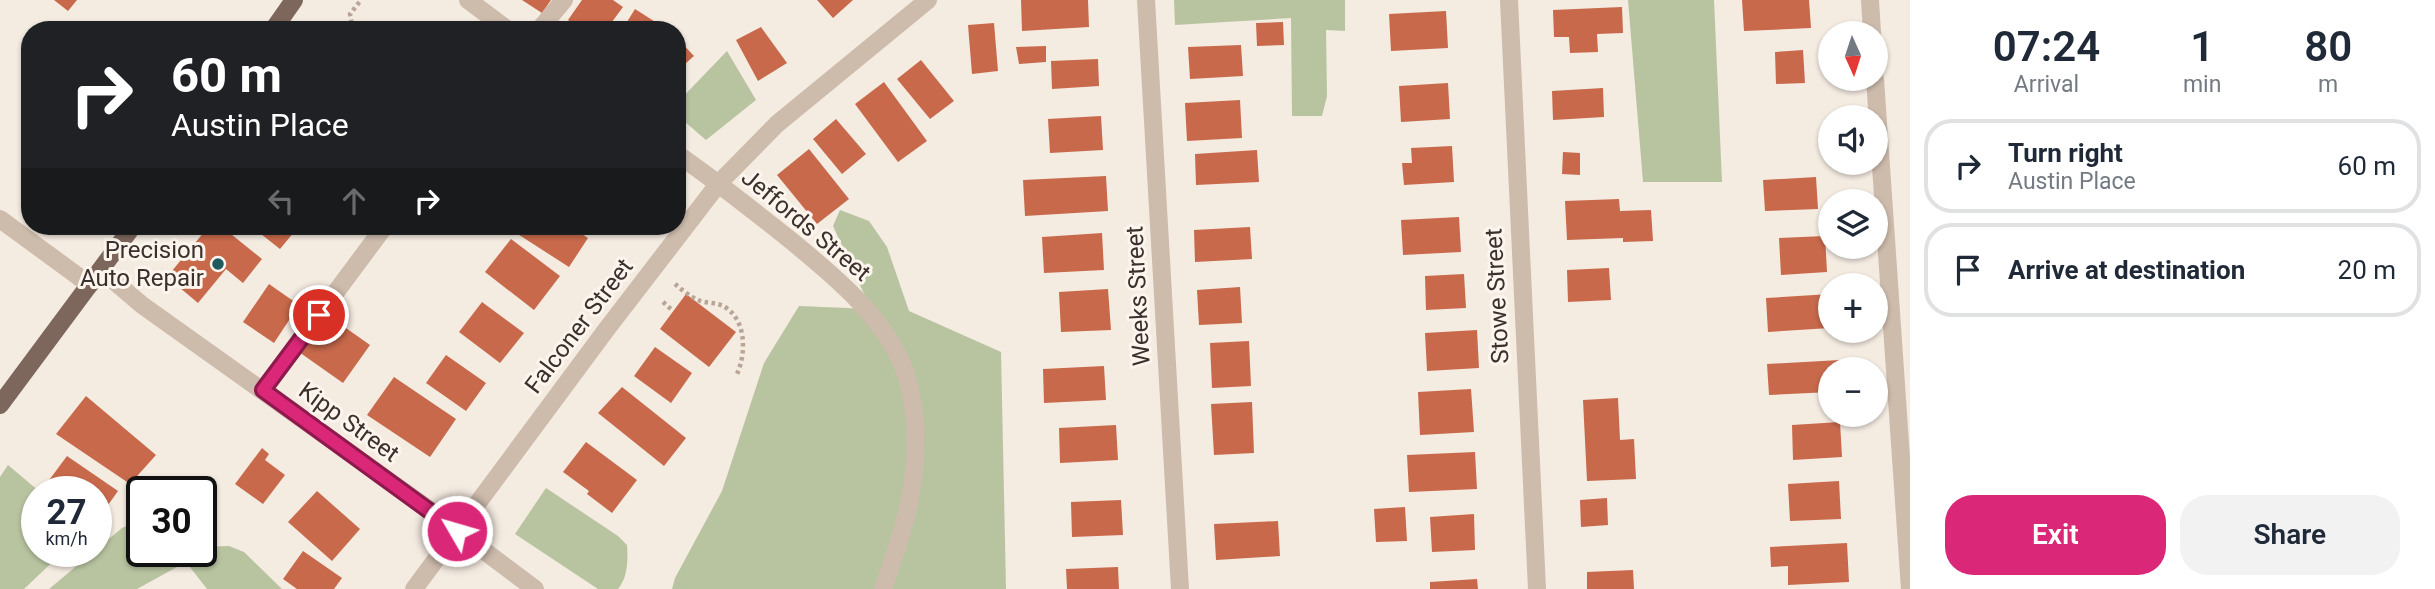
<!DOCTYPE html>
<html lang="en">
<head>
<meta charset="utf-8">
<style>
  body { margin:0; font-family:Roboto,sans-serif; background:#f2f2f3; color:#1f2937; height:100vh; display:flex; flex-direction:column; font-size:26px; white-space:nowrap }
  * { box-sizing:border-box; margin:0 }
  p { font-size:23px; color:#747a83 }
  .icon { flex:none; width:38px; height:38px; fill:none; stroke:currentColor; stroke-width:2; stroke-linecap:round; stroke-linejoin:round }
  .map { position:relative; flex:1; overflow:hidden }
  .drawer { display:flex; flex-direction:column; background:#fff; width:525px }
  .drawer>* { flex:none }
  .top-card { position:absolute; left:21px; top:21px; width:665px; height:214px; border-radius:28px; box-shadow:0 2px 5px #0004; background:#202124; color:#fff; overflow:hidden }
  .needle { width:46px; rotate:177deg }
  .controls { position:absolute; left:1818px; top:21px; display:grid; gap:14px }
  .controls a { display:grid; place-items:center; width:70px; height:70px; border-radius:50%; background:#fff; box-shadow:0 2px 5px #0004; font-size:35px }
  .speed { position:absolute; left:21px; top:476px; display:flex; gap:14px; font-size:35px; font-weight:700; text-align:center }
  .speed>* { display:grid; place-content:center; width:91px; height:91px; border-radius:50%; background:#fff; box-shadow:0 2px 5px #0004; line-height:1 }
  .speed small { font-size:18px; font-weight:400 }
  .speed .limit { border:4px solid #111; border-radius:10px; background:#fff; color:#111 }
  .pin { position:absolute; display:grid; place-items:center; width:60px; height:60px; color:#fff; margin:-30px; border:4px solid #fff; border-radius:50%; box-shadow:0 2px 7px #0007 }
  .me { position:absolute; width:77px; margin:-38px; rotate:308deg; stroke-linejoin:round; filter:drop-shadow(0 0 5px #0008) }
  .turn { display:flex; align-items:center; gap:24px; height:147px; padding:0 35px; font-size:32px }
  .turn .icon { width:91px; height:91px; stroke-width:2.5 }
  .turn b { display:block; font-size:49px; line-height:60px }
  .lanes { display:flex; align-items:center; height:66px; padding:0 35px; background:#0003; justify-content:center; gap:35px; direction:ltr }
  .lanes .off { opacity:.35 }
  .eta { display:flex; justify-content:space-evenly; align-items:center; height:119px; text-align:center }
  .eta b { font-size:42px; font-weight:600; line-height:49px }
  .cta { display:flex; gap:14px; margin-top:auto; padding:14px 35px }
  .cta a { flex:1; height:80px; border-radius:28px; background:#db2777; color:#fff; font-size:28px; font-weight:600; line-height:80px; text-align:center }
  .cta a+a { background:#f2f2f3; color:#1f2937 }
  ul { padding:0; list-style:none }
  li { display:flex; align-items:center; gap:21px; height:94px; margin:0 14px 10px; padding:0 21px; border:4px solid #e0e1e3; border-radius:28px }
  li div { flex:1 }
  li b { display:block; font-size:26px }
  li em { font-style:normal }
  main { display:flex; flex:1; min-height:0 }
  .map>svg:first-child { display:block }
  .green { fill:#b8c4a0 }
  .building { fill:#c8694b }
  .lines { fill:none; stroke-linecap:round; stroke-linejoin:round }
  .path { stroke:#b9a596; stroke-width:4.5; stroke-dasharray:3.5 3.5; stroke-linecap:butt }
  .minor { stroke:#cdbbac; stroke-width:18 }
  .major { stroke:#7d675c; stroke-width:18 }
  .route-casing { stroke:#8e194d; stroke-width:18 }
  .route { stroke:#db2777; stroke-width:12 }
  .poi-dot { fill:#1f5a5e; stroke:#fbf5ee; stroke-width:2.5 }
  .labels { text-anchor:middle; stroke-width:6; stroke-linejoin:round; paint-order:stroke }
  .street-label { font-size:24px; fill:#3b302b; stroke:#fbf5ee }
  .poi-label { font-size:24px; fill:#3b302b; stroke:#fbf5ee; text-anchor:end }
</style>
</head>
<body>
<main>
<div class="map">
<svg width="1910" height="589" viewBox="0 0 1910 589">
  <rect width="100%" height="100%" fill="#f4ebe1"/>
  <!-- green -->
  <path class="green" d="M1174,0h171v31l-19,-1 1,66 -5,20h-30l-1,-98 -116,7z
    M1628,0h86l8,182h-79z
    M727,51l29,49 -50,40 -29,-25v-12z
    M840,210l29,11 18,26 22,64 92,41 5,237h-334l3,-11 47,-87 42,-128 35,-57 72,3 -38,-83z
    M8,465l32,27h-3v59h27l-40,38h-24v-112z
    M546,488l72,48 9,9c1,15 1,32 -9,44h-20l-83,-55z
    M142,519v32h45v10l10,-10h4v-4l28,-1 15,6 38,37h-75l-21,-27 -49,27h-88l73,-61z"/>
  <!-- building -->
  <path class="building" d="M54,0h23l-9,11z
    M522,0h29l-9,13z
    M582,0h31l10,7 -17,23h-25l-13,-10z
    M817,0h36l-20,18z
    M1021,0h67l1,27 -67,4z
    M1742,0h67l2,28 -67,3z
    M1622,7l1,26 -26,1 1,18 -28,1 -1,-16h-15l-1,-27z
    M635,9l22,14 -5,7h-30z
    M1446,11l2,37 -57,3 -2,-37z
    M1283,22l1,23 -27,1 -1,-23z
    M994,23l4,48 -26,3 -4,-49z
    M761,27l26,36 -29,18 -22,-41z
    M677,38l17,18 -17,15z
    M1241,45l2,31 -53,3 -2,-32z
    M1046,46v16l-27,2 -3,-17z
    M1803,50l2,33 -29,1 -1,-32z
    M1098,59l1,27 -47,3 -1,-28z
    M921,60l33,41 -24,18 -33,-40z
    M884,82l43,59 -29,21 -43,-58z
    M1448,83l2,36 -49,3 -2,-36z
    M1603,88l1,29 -51,3 -1,-29z
    M1240,100l2,38 -55,3 -2,-38z
    M1101,116l2,34 -53,3 -2,-34z
    M836,119l30,35 -24,20 -29,-35z
    M1452,146l2,36 -50,3 -2,-22h10l-1,-15z
    M809,149l40,50 -32,25 -40,-49z
    M1257,150l2,32 -63,3 -1,-31z
    M1563,152l17,1v22l-18,-1z
    M1106,176l2,35 -83,5 -2,-36z
    M1816,177l2,32 -53,2 -2,-31z
    M1619,199l1,12 31,-1 2,31 -30,1v-4l-56,2 -2,-39z
    M1459,217l2,35 -58,3 -2,-35z
    M209,226h12l41,33 -19,24 -17,-14 -28,34 -31,-26z
    M251,226h48l-19,23z
    M517,226h53l18,12 -19,29 -56,-36z
    M1250,227l2,32 -57,3 -1,-32z
    M1102,233l2,37 -60,3 -2,-36z
    M1825,236l2,36 -46,3 -2,-37z
    M511,239l49,37 -26,34 -49,-38z
    M1609,268l2,32 -43,2 -1,-32z
    M1464,274l2,34 -40,2 -1,-34z
    M269,284l30,21 -25,38 -31,-21z
    M1240,287l2,36 -43,2 -2,-35z
    M1108,289l3,41 -50,2 -2,-40z
    M686,294l50,38 -27,35 -49,-38z
    M1830,294v34l-62,4 -2,-34z
    M482,302l42,31 -24,30 -41,-31z
    M326,314l44,31 -27,38 -44,-31z
    M1477,330l2,38 -52,3 -2,-38z
    M1249,341l2,45 -39,2 -2,-45z
    M655,347l37,26 -21,30 -37,-27z
    M446,355l40,28 -20,28 -40,-28z
    M1840,360v9h-10v23l-61,3 -2,-31z
    M1104,366l2,34 -62,3 -1,-34z
    M394,377l62,42 -26,38 -63,-42z
    M622,387l64,51 -22,28 -66,-53z
    M1471,389l3,43 -54,3 -2,-43z
    M86,396l70,59 -26,29 -74,-50z
    M1618,398l2,42 14,-1 2,40 -49,2 -4,-81z
    M1252,402l2,51 -40,2 -3,-51z
    M1840,422l2,35 -49,3 -1,-35z
    M1116,425l2,35 -58,3 -1,-35z
    M586,442l51,38 -25,33 -25,-19 2,-3 -26,-19z
    M262,448l7,6 -4,6 20,15 -22,29 -28,-20z
    M1475,452l2,37 -68,3 -2,-37z
    M67,456l51,35 -22,31v-30h-45l-7,-5z
    M1839,481l2,38 -51,2 -2,-37z
    M317,491l43,38 -28,32 -44,-39z
    M1607,498l1,27 -27,2 -1,-27z
    M1121,500l2,35 -51,2 -1,-35z
    M1405,507l2,34 -31,1 -2,-33z
    M1474,514l1,36 -43,2 -2,-35z
    M1278,521l2,35 -64,4 -2,-36z
    M1847,543l2,39 -61,3v-19l-17,1 -1,-20z
    M303,551l39,27 -8,11h-37l-14,-10z
    M1118,567l1,22h-52l-1,-20z
    M1633,570l1,19h-47v-17z
    M1477,579l1,10h-48v-7z"/>
  <g class="lines">
    <!-- path -->
    <path class="path" d="M353,30l-3,-16 11,-14
      M675,284c7,6 16,13 23,16 9,4 19,2 27,7 22,14 21,47 12,67
      M663,302l10,9"/>
    <!-- minor -->
    <path class="minor" d="M468,0l40,30
      M1146,0l34,589
      M1509,0l28,589
      M1870,0l2,33
      M539,30l25,-30
      M1875,79l35,510
      M677,154c35,24 68,50 102,77 47,38 113,89 129,150 11,39 9,88 0,127 -6,27 -16,54 -25,81
      M0,219l90,66
      M101,270l41,35 285,203 108,81
      M263,390l122,-164
      M414,589l192,-259 113,-147 58,-59 151,-124"/>
    <!-- major -->
    <path class="major" d="M273,30l21,-30
      M0,405l133,-179"/>
  </g>
  <g class="lines">
    <defs>
      <path id="route" d="M319,315l-56,75 194,141"/>
    </defs>
    <!-- route casing -->
    <use href="#route" class="route-casing"/>
    <!-- route -->
    <use href="#route" class="route"/>
  </g>
  <!-- markers -->
  <circle class="poi-dot" cx="218" cy="264" r="7"/>
  <g class="labels">
    <!-- street labels -->
    <g class="street-label">
      <text transform="translate(806 225) rotate(40)" y="8">Jeffords Street</text>
      <text transform="translate(1138 296) rotate(-93)" y="8">Weeks Street</text>
      <text transform="translate(1497 296) rotate(-93)" y="8">Stowe Street</text>
      <text transform="translate(579 326) rotate(-53)" y="8">Falconer Street</text>
      <text transform="translate(349 422) rotate(36)" y="8">Kipp Street</text>
    </g>
    <!-- poi labels -->
    <g class="poi-label">
      <text x="204" y="258">Precision<tspan x="204" dy="28">Auto Repair</tspan></text>
    </g>
  </g>
</svg>
<div class="controls">
<a><svg class="needle" viewBox="-14 -14 28 28"><path d="M0-13l5 13h-10z" fill="#e53935"/><path d="M0 13l5-13h-10z" fill="#747a83"/></svg></a>
<a><svg class="icon" aria-label="sound" viewBox="0 0 24 24"><path d="M4 9h4l5-4v14l-5-4H4zM17 9q2 3 0 6"/></svg></a>
<a><svg class="icon" aria-label="layers" viewBox="0 0 24 24"><path d="M12 4l9 5-9 5-9-5zM3 14l9 5 9-5"/></svg></a>
<a>+</a>
<a>−</a>
</div>
<div class="speed"><div>27<small>km/h</small></div><div class="limit">30</div></div>
<div class="pin" style="left:319px;top:315px;background:#d93025"><svg class="icon" aria-label="arrive" viewBox="0 0 24 24"><path d="M6 21V4h12l-3 4 3 4H6"/></svg></div>
<svg class="me" style="left:457px;top:531px" viewBox="-20 -20 40 40"><circle r="17" fill="#db2777" stroke="#fff" stroke-width="3"/><path d="M0-11L8 9 0 5-8 9z" fill="#fff"/></svg>
<div class="top-card">
<div class="turn"><svg class="icon" aria-label="right" viewBox="0 0 24 24"><path d="M7 20v-9h11M14 6l5 5-5 5"/></svg><div><b>60 m</b>Austin Place</div></div>
<div class="lanes"><svg class="icon off" aria-label="left" viewBox="0 0 24 24"><path d="M17 20v-9H6M10 6l-5 5 5 5"/></svg><svg class="icon off" aria-label="ahead" viewBox="0 0 24 24"><path d="M12 20V5M6 11l6-6 6 6"/></svg><svg class="icon" aria-label="right" viewBox="0 0 24 24"><path d="M7 20v-9h11M14 6l5 5-5 5"/></svg></div>
</div>
</div>
<section class="drawer">
<div class="eta">
<div><b>07:24</b><p>Arrival</p></div>
<div><b>1</b><p>min</p></div>
<div><b>80</b><p>m</p></div>
</div>
<ul>
<li><svg class="icon" aria-label="right" viewBox="0 0 24 24"><path d="M7 20v-9h11M14 6l5 5-5 5"/></svg><div><b>Turn right</b><p>Austin Place</p></div><em>60 m</em></li>
<li><svg class="icon" aria-label="arrive" viewBox="0 0 24 24"><path d="M6 21V4h12l-3 4 3 4H6"/></svg><div><b>Arrive at destination</b></div><em>20 m</em></li>
</ul>
<div class="cta"><a>Exit</a><a>Share</a></div>
</section>
</main>
</body>
</html>
